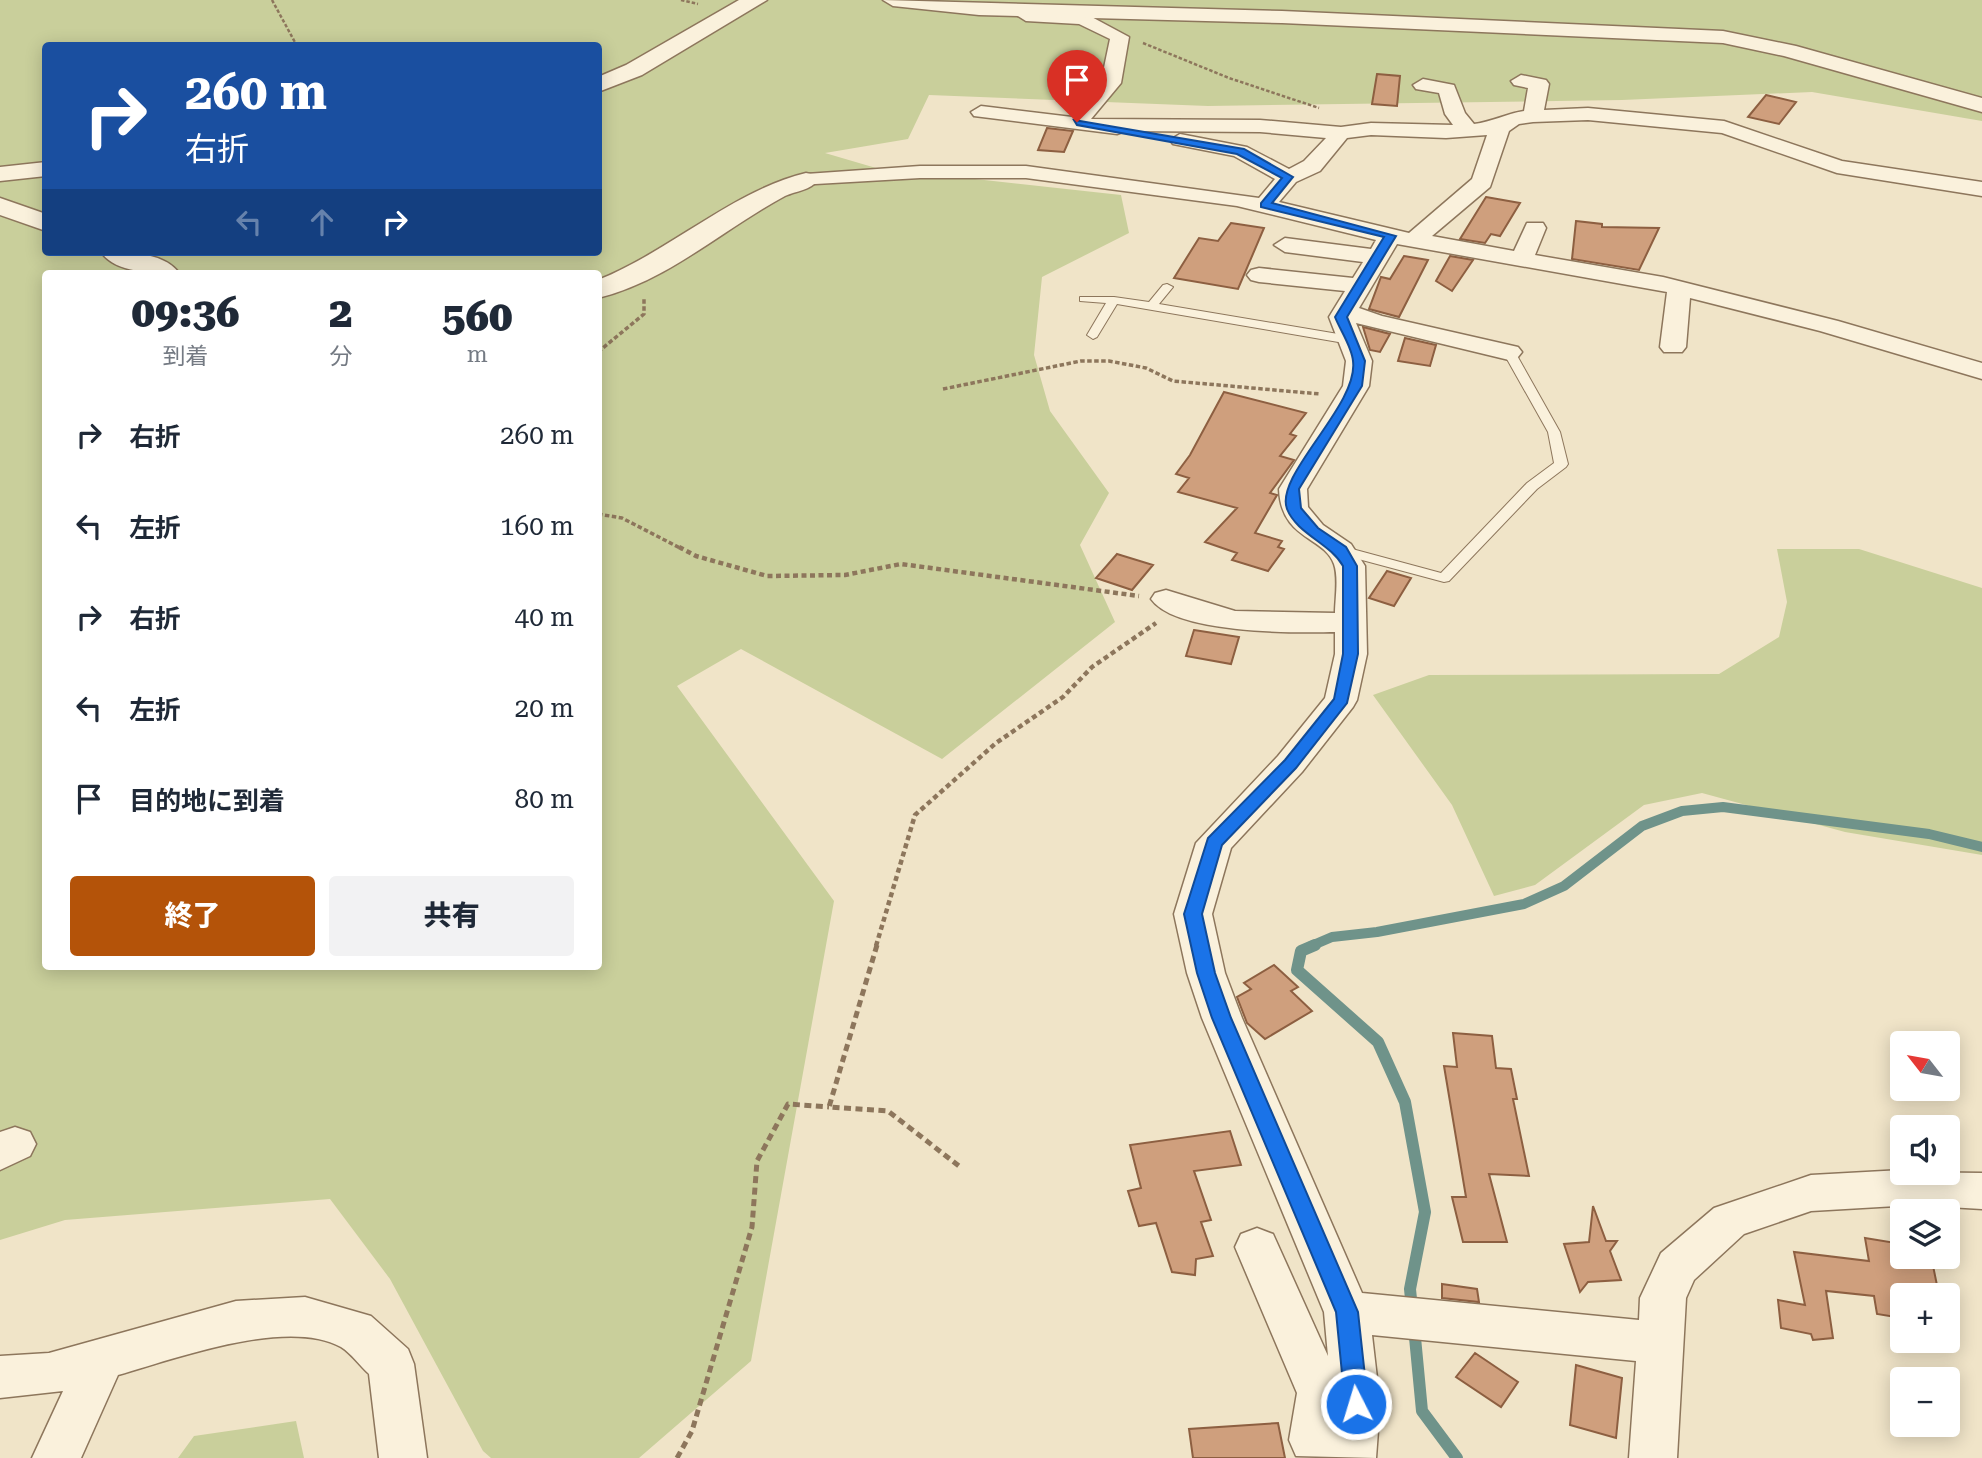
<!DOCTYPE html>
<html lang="ja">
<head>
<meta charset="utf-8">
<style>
  body { margin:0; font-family:"Roboto Serif","Noto Sans JP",serif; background:#f2f2f3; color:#1f2937; height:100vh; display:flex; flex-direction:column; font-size:26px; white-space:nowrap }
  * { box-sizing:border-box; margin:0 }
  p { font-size:23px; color:#747a83 }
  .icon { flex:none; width:38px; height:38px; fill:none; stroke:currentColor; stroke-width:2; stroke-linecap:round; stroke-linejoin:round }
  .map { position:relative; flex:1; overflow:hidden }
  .sheet { position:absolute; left:42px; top:270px; width:560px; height:700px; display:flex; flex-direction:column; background:#fff; border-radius:7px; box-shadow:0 4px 18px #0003 }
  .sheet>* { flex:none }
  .top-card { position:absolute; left:42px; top:42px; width:560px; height:214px; border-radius:7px; box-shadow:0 4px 18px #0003; background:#1a4fa0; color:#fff; overflow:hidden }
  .needle { width:46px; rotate:301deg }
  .buttons { position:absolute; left:1890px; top:1031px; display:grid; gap:14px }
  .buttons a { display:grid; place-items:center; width:70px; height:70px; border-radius:7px; background:#fff; box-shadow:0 4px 18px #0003; font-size:35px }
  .pin { position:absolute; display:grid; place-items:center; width:60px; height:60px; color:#fff; margin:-72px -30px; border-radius:50% 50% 50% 0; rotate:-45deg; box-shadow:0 0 7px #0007 }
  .pin .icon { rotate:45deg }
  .me { position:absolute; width:77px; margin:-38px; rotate:355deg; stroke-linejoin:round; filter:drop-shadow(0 0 5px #0008) }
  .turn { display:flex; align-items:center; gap:24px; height:147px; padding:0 28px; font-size:32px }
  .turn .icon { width:91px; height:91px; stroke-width:2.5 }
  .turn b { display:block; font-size:49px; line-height:60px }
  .lanes { display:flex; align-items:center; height:66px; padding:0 28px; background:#0003; justify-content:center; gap:35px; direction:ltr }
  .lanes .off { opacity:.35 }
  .eta { display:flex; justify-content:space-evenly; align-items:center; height:119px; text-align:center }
  .eta b { font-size:42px; font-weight:800; line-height:49px }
  .primary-button { display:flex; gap:14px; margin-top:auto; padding:14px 28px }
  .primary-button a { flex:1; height:80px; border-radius:7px; background:#b45309; color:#fff; font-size:28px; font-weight:800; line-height:80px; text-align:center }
  .primary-button a+a { background:#f2f2f3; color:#1f2937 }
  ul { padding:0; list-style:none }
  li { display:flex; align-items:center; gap:21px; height:91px; padding:0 28px }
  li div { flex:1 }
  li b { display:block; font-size:26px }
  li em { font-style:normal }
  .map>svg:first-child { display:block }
  .green { fill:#c9cf9b; fill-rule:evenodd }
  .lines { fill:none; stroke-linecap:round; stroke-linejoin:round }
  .stream-far1 { stroke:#6f938a; stroke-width:10 }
  .stream { stroke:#6f938a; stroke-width:12 }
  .building { fill:#cf9f7d; stroke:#8d5f41; stroke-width:2 }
  .service-casing { stroke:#8d765c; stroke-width:2 }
  .minor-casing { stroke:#8d765c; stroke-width:3 }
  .tertiary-casing { stroke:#8d765c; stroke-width:3 }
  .path-far3 { stroke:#8d765c; stroke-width:2.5; stroke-dasharray:3.5 2; stroke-linecap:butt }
  .path-far2 { stroke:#8d765c; stroke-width:3.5; stroke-dasharray:4.5 2.5; stroke-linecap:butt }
  .path-far1 { stroke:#8d765c; stroke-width:4.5; stroke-dasharray:5 3.5; stroke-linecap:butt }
  .path { stroke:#8d765c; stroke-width:5; stroke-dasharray:7 4.5; stroke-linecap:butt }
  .service { fill:#faf1dc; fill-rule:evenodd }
  .minor { fill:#faf1dc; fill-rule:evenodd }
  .tertiary { fill:#faf1dc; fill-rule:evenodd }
  .route { fill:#1a73e8; stroke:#114b97; stroke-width:2 }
</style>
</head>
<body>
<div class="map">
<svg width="1982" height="1458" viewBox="0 0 1982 1458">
  <rect width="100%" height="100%" fill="#f0e4c8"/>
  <!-- green -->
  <path class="green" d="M0,0h1982v121l-170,-29 -190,8 -414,6 -279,-11 -21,44 -83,14 51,15 245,27 8,38 -87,44 -8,78 16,56 59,82 -29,52 35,77 -173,137 -201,-110 -64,37 157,215 -83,460 -112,97h-148l-8,-7 -93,-172 -60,-80 -265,21 -65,20zM46,46h552v206h-552zM46,273h552v693h-552z
    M1777,549h82l123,39v267l-137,-23 -143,-39 -58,12 -109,80 -41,11 -42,-91 -79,-110 56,-20 290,-1 60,-37 8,-35z
    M296,1421l8,37h-126l16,-22z"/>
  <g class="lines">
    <!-- stream-far1 -->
    <path class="stream-far1" d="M1311,946l21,-9 45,-5 147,-28 40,-18 78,-60 40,-15 41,-4 206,27 53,13"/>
    <!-- stream -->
    <path class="stream" d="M1315,945l-14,6 -4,19 81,72 27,60 20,110 -15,77 2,20
      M1414,1327l8,84 35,47"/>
  </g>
  <!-- building -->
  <path class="building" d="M1377,74l23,2 -3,30 -25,-2z
    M1766,95l30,7 -17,22 -31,-7z
    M1047,128l26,3 -9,21 -26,-2z
    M1486,197l34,6 -20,33 -9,-2 -6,9 -25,-4z
    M1576,221l26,3v3l57,1 -20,42 -67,-11z
    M1231,223l33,5 -26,61 -64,-11 25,-40 19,3z
    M1404,256l24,4 -29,57 -30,-8 12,-32 9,2z
    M1450,256l23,4 -21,31 -16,-10z
    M1363,327l27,7 -10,18 -10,-2z
    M1405,338l31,7 -6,21 -32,-5z
    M1224,392l82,21 -16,21 6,2 -16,20 14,4 -24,33 7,2 -22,38 27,8 -4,6 6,2 -16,22 -36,-11 5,-7 -32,-11 32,-34 -59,-16 11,-14 -13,-4 14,-19z
    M1117,554l36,11 -21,25 -36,-12z
    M1387,571l24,7 -17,28 -25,-8z
    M1194,630l45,7 -8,27 -45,-8z
    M1274,965l24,22 -7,4 21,20 -47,28 -18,-16 -10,-26 14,-8 -7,-6z
    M1453,1033l39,3 4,32 15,1 6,30h-4l16,77 -40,-2 18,68h-44l-11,-45h14l-22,-131 13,1z
    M1230,1131l11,34 -47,6 17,49 -10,2 12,34 -17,3 -1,16 -23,-3 -16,-49 -17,3 -11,-35 13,-3 -11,-43z
    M1593,1206l13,35h11l-7,10 11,29 -33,2 -8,10 -16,-48 25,-2z
    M1865,1238l37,6v12h29l8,39h-37v23l-25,-4 -3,-18 -48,-5 7,47 -20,2 -2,-6 -30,-6 -3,-28 27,5 -11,-53 75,9z
    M1442,1284l35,5 2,13 -37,-4z
    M1475,1353l43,29 -17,25 -45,-30z
    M1576,1365l46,13 -6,60 -46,-13z
    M1278,1423l7,35h-92l-4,-29z"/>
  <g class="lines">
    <defs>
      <path id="service" d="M1167,284l6,3 -14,17 191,32 6,4 -6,4 -233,-40 -20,33 -4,2 -6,-4 19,-32 -26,-2v-4h34l35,5 14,-17z
        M1509,348l6,4 45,80 8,32 -2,3 -29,22 -88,92 -5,1 -108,-29 -2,-3 2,-3 5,-1 100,27 86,-90 27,-20 -6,-31 -45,-80z"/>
      <path id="minor" d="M1019,6l11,5 58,4 41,22 -8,46 -30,36 169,1 81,7 30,-4 82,2 -8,-11 -6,-21 -23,-4 -3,-4 10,-6 31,6 11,28 9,11c18,-2 31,-10 50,-13l4,-23 -14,-3 -3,-4 10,-6 25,5 3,4 -5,26 44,-2 136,13 118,40 140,21v14l-145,-23 -115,-40 -134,-13 -55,2 -14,2 -10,7 -19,56 -58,49 82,15 13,-28h16l3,5 -11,27 128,22 175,44 144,42v16l-162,-48 -130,-33 -4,49 -4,5h-18l-4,-5 7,-55 -270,-48 -38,64 23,8 136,31 4,5 -4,5 -9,3 -153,-37 16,38 -3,25 -62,103 1,18 15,18 28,19 14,22 2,88 -10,46 -4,7 -51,65 -71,76 -19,66 13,59 17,45 120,275 277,27 1,-22 21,-45 53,-45 97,-33 91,-5v2l80,1v36l-68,-4 -103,6 -67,23 -50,46 -8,18 -9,160h-48l7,-97 -264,-26 8,69 -4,54 -80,-2 -7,-16 8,-47 -62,-146 6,-13 16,-6 16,6 55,122 -4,-44 -122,-294 -15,-45 -13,-59 22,-71 82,-87 47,-58 10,-44v-22c-39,1 -160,2 -184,-33l4,-6 11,-3 69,21 100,2c0,-14 4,-35 -1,-49 -10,-28 -53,-24 -55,-75l64,-103 3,-25 -17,-44 16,-26 -86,-9 -8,-2 -4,-5 4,-5 8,-2 94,10 10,-16 -78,-10 -11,-7 11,-7 86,11 5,-9 -139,-34 -211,-28h-106l-122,7 -3,-5 11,-6 114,-8h106l233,32 16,-19 -41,-23 -61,-12 -3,-4 10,-6 67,13 42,22 15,-8 22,-23 -66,-6 -135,-1 -8,3 -143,-18 -3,-4 10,-6 91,11 29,-35 9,-43 -31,-15 -53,-3 -16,-10zM1371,135l75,3 41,-3 -15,44 -63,54 -130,-31 17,-20 24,-11 27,-33z
        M15,1127l15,5 6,12 -6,12 -30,14v-38z
        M305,1297l66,19 37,33 6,15 13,94h-48l-10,-84c-9,-8 -18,-21 -28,-27 -54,-30 -167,12 -223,28l-37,83h-49l31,-67 -63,7v-42l49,-3 187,-52z"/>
      <path id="tertiary" d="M739,0h28l-125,75 -44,17v-15l28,-12z
        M883,0l399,11 441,20 73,15 186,52v14l-198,-56 -61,-13 -441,-20 -303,-8 -86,-9z
        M46,162v14l-46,5v-14z
        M806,173l9,2 3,5c-7,10 -22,11 -33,16 -62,33 -117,85 -187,102v-18c71,-28 136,-90 208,-107z
        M0,198l46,16v17l-46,-16z
        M101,252c23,0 62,-1 78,21 -24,0 -63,1 -78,-21z"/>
    </defs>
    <!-- service casing -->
    <use href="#service" class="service-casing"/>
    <!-- minor casing -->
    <use href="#minor" class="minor-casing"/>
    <!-- tertiary casing -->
    <use href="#tertiary" class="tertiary-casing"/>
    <!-- path-far3 -->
    <path class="path-far3" d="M272,0l25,46
      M681,0l17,4
      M1143,43l86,35 90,30"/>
    <!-- path-far2 -->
    <path class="path-far2" d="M598,352l46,-38v-17
      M943,389l138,-28h28l37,7 27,13 147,13
      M598,514l24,4 60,31"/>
    <!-- path-far1 -->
    <path class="path-far1" d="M679,547l17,9 71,20 78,-1 56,-11 238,32
      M876,946l39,-131 81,-72 67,-46 29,-30 64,-44"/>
    <!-- path -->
    <path class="path" d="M877,945l-48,162 59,4 71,55
      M677,1458l15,-27 60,-204 5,-66 31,-57 41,3"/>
    <!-- service -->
    <use href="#service" class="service"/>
    <!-- minor -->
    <use href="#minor" class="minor"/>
    <!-- tertiary -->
    <use href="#tertiary" class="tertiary"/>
  </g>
  <!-- route -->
  <path class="route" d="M1074,120l170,29 49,28 -21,26 124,33 -49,81 18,44 -3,25 -63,103 2,19 17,20 28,19 11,19 1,88 -11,49 -51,65 -74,77 -20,69 13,59 16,45 127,294 10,92 -4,7 -8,4 -8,-4 -3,-7 -9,-92 -124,-294 -15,-45 -13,-59 24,-76 77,-78 49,-61 9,-45v-88c-13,-23 -46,-32 -56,-57 -13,-34 72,-104 66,-148 -1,-14 -13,-31 -18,-44l49,-80 -123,-30v-4l21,-25 -45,-24 -160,-29z"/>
</svg>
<div class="buttons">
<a><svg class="needle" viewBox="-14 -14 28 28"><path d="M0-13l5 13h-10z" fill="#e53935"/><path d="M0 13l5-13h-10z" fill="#747a83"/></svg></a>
<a><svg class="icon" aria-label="sound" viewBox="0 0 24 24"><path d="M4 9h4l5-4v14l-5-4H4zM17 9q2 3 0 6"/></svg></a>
<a><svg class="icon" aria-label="layers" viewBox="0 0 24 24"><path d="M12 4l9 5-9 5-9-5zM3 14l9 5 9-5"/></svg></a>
<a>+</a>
<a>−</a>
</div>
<div class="pin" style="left:1077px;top:122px;background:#d93025"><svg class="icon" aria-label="arrive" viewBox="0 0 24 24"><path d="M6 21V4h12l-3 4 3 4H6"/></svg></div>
<svg class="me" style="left:1356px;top:1404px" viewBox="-20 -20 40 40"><circle r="17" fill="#1a73e8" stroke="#fff" stroke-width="3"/><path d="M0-11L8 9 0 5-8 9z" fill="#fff"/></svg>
<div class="top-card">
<div class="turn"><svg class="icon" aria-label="right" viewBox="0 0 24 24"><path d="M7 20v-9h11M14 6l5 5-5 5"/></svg><div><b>260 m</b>右折</div></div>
<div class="lanes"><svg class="icon off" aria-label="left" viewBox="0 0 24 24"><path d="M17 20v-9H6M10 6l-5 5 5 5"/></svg><svg class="icon off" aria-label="ahead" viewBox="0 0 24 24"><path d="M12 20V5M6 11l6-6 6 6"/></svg><svg class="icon" aria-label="right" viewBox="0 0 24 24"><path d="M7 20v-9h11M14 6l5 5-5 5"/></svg></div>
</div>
<section class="sheet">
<div class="eta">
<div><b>09:36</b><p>到着</p></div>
<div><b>2</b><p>分</p></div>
<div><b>560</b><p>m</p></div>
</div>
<ul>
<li><svg class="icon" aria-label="right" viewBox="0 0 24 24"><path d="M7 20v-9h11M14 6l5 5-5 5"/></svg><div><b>右折</b></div><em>260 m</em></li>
<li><svg class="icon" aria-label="left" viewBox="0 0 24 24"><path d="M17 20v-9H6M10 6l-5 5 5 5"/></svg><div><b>左折</b></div><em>160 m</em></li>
<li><svg class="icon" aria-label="right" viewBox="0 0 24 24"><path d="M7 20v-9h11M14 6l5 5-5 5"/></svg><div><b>右折</b></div><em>40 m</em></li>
<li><svg class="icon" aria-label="left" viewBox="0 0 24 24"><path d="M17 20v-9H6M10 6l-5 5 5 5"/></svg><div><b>左折</b></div><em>20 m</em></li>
<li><svg class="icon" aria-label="arrive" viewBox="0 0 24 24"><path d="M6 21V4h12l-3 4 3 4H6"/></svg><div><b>目的地に到着</b></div><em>80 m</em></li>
</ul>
<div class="primary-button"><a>終了</a><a>共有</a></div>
</section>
</div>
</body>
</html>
